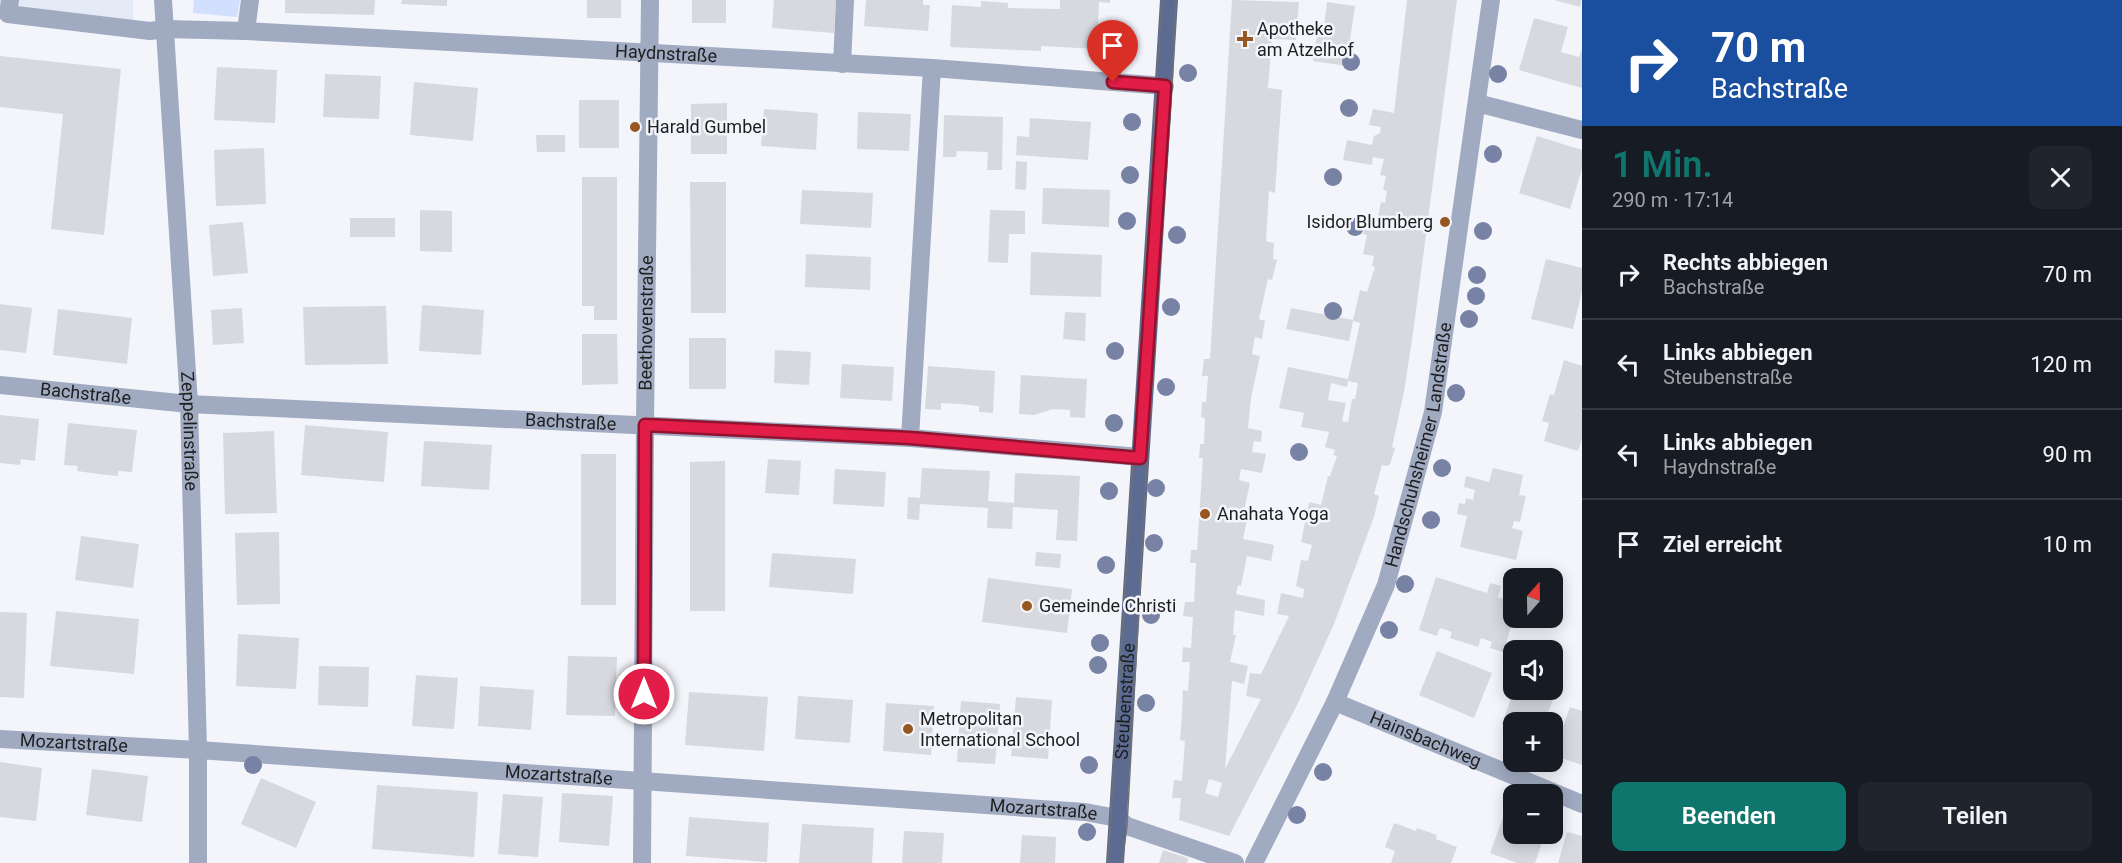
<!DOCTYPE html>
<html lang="de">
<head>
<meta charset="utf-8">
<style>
  body { margin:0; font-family:Roboto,sans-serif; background:#20242c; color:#f1f3f6; height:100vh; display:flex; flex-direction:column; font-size:22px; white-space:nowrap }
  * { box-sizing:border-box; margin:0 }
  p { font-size:20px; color:#9ea1a6 }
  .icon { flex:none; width:33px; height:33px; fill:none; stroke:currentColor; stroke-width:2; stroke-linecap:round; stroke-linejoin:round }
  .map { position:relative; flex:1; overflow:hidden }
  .details { display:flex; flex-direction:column; background:#171b24; width:540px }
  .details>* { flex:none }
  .guide { background:#1a4fa0; color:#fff; overflow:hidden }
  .needle { width:39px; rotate:20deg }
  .controls { position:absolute; left:1503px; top:568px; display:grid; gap:12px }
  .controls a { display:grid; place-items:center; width:60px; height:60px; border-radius:12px; background:#171b24; box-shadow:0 3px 15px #0003; font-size:30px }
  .pin { position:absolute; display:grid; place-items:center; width:51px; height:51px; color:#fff; margin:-62px -26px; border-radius:50% 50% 50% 0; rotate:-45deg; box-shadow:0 0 6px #0007 }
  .pin .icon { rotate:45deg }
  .me { position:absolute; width:66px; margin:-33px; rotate:0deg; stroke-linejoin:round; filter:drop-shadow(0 0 4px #0008) }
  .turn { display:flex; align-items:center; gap:21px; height:126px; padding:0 30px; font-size:27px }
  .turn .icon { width:78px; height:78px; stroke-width:2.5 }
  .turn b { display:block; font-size:42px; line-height:51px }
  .round { display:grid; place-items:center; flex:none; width:63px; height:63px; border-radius:12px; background:#20242c }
  .summary { display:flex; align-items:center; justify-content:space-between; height:102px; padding:0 30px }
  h1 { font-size:36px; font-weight:600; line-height:45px; color:#0f766e }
  .primary-button { display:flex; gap:12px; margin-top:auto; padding:12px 30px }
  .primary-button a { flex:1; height:69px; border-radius:12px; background:#0f766e; color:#fff; font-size:24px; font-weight:600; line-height:69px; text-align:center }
  .primary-button a+a { background:#20242c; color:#f1f3f6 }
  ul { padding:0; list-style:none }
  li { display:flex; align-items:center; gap:18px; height:90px; padding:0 30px; border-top:2px solid #363941 }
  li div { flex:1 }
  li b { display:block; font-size:22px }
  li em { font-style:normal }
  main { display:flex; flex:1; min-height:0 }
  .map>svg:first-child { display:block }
  .built { fill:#e4eaf6 }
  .green { fill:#d3e0fd }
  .building { fill:#d7d9df; fill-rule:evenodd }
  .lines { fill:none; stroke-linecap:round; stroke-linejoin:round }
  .minor { stroke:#a0aac0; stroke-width:18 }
  .major { stroke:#5b6b91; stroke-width:18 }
  .tram { stroke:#707175; stroke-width:1.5 }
  .tree { fill:#7782a4 }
  .route-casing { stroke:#92132f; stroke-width:15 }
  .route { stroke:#e11d48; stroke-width:10 }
  .poi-dot { fill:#975721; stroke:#f3f5fb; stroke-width:2 }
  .labels { text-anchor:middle; stroke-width:5; stroke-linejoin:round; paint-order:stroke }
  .poi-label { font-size:18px; fill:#1e1f21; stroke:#f3f5fb; text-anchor:start }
  .street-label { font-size:18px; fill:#1e1f21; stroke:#f3f5fb }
</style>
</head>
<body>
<main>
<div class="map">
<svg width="1582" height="863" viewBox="0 0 1582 863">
  <rect width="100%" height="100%" fill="#f3f5fb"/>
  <!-- built -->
  <path class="built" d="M0,0h133v20l-133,-16z"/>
  <!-- green -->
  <path class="green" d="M194,0h46l-3,17 -44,-4z"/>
  <!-- building -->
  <path class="building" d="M285,0h90l-1,15 -89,-2z
    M402,0h45v6l-46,-2z
    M587,0h34v18h-34z
    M692,0h34v23h-34z
    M774,0h62l-2,33 -62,-5z
    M866,0h57v5h7l-2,26 -64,-5z
    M1060,0h50v3l-11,-1 -2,47 -56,-3v5l-91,-4 2,-42 29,2v-6l27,2v5l52,1z
    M1232,0l67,2 -3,38 -24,-1 -4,49 14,2 -7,103 -6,-2 -3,50 8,2 -1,16 4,1 -5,20 -4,-1 -9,40 6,2 -3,18 -7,-2 -3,17 8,2 -9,42 -3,30 14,3 -1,11 -7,-1 -2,11 14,2 -4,19 -21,-4 -2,11 11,3 -7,32h5l-5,24 31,6 -3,16 -24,-5 -6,30 -3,-1 -2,9 29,6 -1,16 -29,-6 -2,25h3l-6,27 18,4 -4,18 -12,-3 -7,88 36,-70 -15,-3 4,-23 11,1 28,-58 -12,-2 4,-21 22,5 1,-9 -8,-3 5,-26 7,1 4,-16 -11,-3 8,-40 12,3 7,-29h2l7,-20 -4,-1 2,-5 -10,-3 4,-15 -28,-5 3,-14 -25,-5 9,-41 60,12 12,-56 -7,-2 -4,20 -63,-12 5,-21 62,12 7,-30 7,2 8,-25 -3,-1 2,-10 -11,-2 4,-19 -4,-1 3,-15 11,2 4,-19 4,1 2,-12 -4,-1 3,-14 -6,-1 4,-16 -11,-2 -1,8 -29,-5 4,-20 25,5 2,-9 6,-3 1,-6 -12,-2 4,-16 21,4 13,-113h50l-44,333 -9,59 -12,55 3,1 -5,16 -3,2 -5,-1 -8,29 5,2 -5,21 -40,107 -37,81 -68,131 -50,-16 2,-22h-9l2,-18 8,1 3,-40 -5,-1 2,-26 1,-24 5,1 2,-29h-8l1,-15 8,1 2,-31 -10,-1 2,-14h9l2,-39h-6l1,-13h6l6,-92h-4l1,-14h4l1,-26 -4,-1 1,-15h4l2,-26h-6l2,-17h6zM1348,381l10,2 -3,16h-3l-4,23 -6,-1 4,-18 -18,-3 3,-17 16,4zM1209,779l13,4 -4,14 -13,-4z
    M1554,0h27l-1,7z
    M1327,2l28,4 -9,60 -33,-5 4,-26 6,1z
    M1534,18l34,9 -7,25 18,5 3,-8v39l-63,-18z
    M0,56l121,13 -17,166 -53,-6 12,-115 -63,-7z
    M217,67l60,3 -2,53 -61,-3z
    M325,74l56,2 -2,43 -56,-2z
    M414,82l64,6 -5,53 -63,-6z
    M579,100h40v48h-40z
    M727,103v51h-36v-50z
    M764,109l54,4 -2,37 -55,-4z
    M858,112l53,2 -2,37 -52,-2z
    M944,115l59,2 -1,53h-15l1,-18 -31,-1 -1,6h-13z
    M1030,118l61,4 -3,38 -72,-5 1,-19 12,1z
    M536,135h29v17h-28z
    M1537,136l45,14v19l-12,40 -51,-16z
    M264,148l2,56 -50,2 -2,-56z
    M1016,161l11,1 -1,28 -11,-1z
    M582,177h35v143h-23v-14h-12z
    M690,182h36v131h-35z
    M1043,188l67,2 -1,37 -67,-3z
    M802,190l71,3 -2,35 -71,-4z
    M420,210l32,1v41l-32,-1z
    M990,210l35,1v23h-16l-1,29 -20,-1z
    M350,218h45v19h-45z
    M243,222l5,51 -35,3 -4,-51z
    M1031,252l71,3 -1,42 -71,-2z
    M806,254l65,3 -1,33 -65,-3z
    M1546,259l36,9v23l-9,38 -42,-10z
    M0,304l32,4 -6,45 -26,-3z
    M422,305l62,5 -3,45 -62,-4z
    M386,306l2,58 -83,1 -2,-58z
    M242,308l2,35 -31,2 -2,-35z
    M58,309l74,9 -5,46 -74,-9z
    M1065,312l21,1 -1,28 -22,-2z
    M582,334h35l1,50 -36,1z
    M689,338h37v51h-37z
    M775,350l36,2 -2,33 -35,-2z
    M1564,360l18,6v73l-4,12 -34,-10 5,-18 -7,-2 8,-27 4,1z
    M842,364l52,3 -2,34 -52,-3z
    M928,366l67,5 -2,42 -14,-1v-6l-19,-2 -19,-1v7l-16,-1z
    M1021,375l66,4 -2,39 -15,-1v-7l-17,-1 -19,6 -15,-1z
    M0,415l39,4 -4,42 -14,-2 -1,6 -20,-2z
    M68,423l69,7 -5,42 -14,-1v5l-20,-2 -21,-3 1,-5 -14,-1z
    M305,425l83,7 -4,50 -83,-7z
    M274,431l3,82 -52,1 -2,-81z
    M424,441l68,4 -3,45 -68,-4z
    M581,454h35v151h-35z
    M768,459l33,2 -2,34 -34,-2z
    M725,461v150h-35v-149z
    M922,468l68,3 -2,30 26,2 1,-30 65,3 -3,65 -21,-1 2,-30 -45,-3 -1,22 -25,-1 1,-20 -68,-4 -1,16 -12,-1 1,-22 12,1z
    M1493,468l30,7 -4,20 7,1 -6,26 -6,-1 -2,7 11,3 -7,29 -56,-13 7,-31 -10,-2 2,-11 6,1 1,-6 7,2 2,-10 -11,-3 2,-11 23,6z
    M835,469l51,3 -2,35 -51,-3z
    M279,532l1,72 -43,1 -2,-72z
    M81,536l58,8 -6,44 -58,-8z
    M1036,552l25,2 -1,14 -25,-2z
    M772,553l84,6 -3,35 -84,-7z
    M1436,577l51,16 3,-10 11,3 -3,11 16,5v16l-11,34 -13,-4 2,-6 -11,-4 -3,9 -28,-9 2,-6 -12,-4 -3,8 -18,-6z
    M988,578l84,11 -5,44 -85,-11z
    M56,611l83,8 -5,55 -84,-8z
    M0,612l27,1 -3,85 -24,-1z
    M238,634l61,4 -3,51 -60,-3z
    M1437,651l55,22 -18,45 -55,-23z
    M568,656l49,1 -2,59 -49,-1z
    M319,666l50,1 -1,40 -50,-2z
    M416,675l42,3 -4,51 -42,-3z
    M480,686l54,4 -3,40 -53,-4z
    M1514,690h28l13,4 -11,29h-30v5l-12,-4z
    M689,692l79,5 -4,54 -79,-6z
    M798,696l55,4 -3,43 -55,-4z
    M1016,697l36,3 -4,59 -37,-3z
    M961,701l39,3 -5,60 -38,-2z
    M886,703l48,3 -3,49 -48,-4z
    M1570,707l12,4v54l-29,-10z
    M0,762l42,6 -6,53 -36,-4z
    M92,769l56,7 -6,46 -56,-7z
    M261,778l55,24 -20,46 -55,-24z
    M377,785l101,7 -4,65 -102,-8z
    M562,793l51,3 -4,50 -50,-4z
    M503,794l40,3 -5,60 -40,-3z
    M1508,804l6,2v28h31l-10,29h-18l-27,-10z
    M689,817l80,6 -2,39 -81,-6z
    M1394,823l22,8 1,-3 20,7 -1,4 21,8 -6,16h-60l4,-12 -10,-4z
    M802,824l72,4 -2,35h-73z
    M904,831l40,2 -2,30h-40z
    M1567,832l15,4v27h-24z
    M1022,835l34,2 -1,26h-35z
    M1163,850l25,8 -1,5h-28z"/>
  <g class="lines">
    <!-- minor -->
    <g class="minor">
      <path id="s1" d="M10,0l-2,14 142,17 15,-2 81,2 686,37 233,18"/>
      <path id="s2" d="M163,0l26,404 9,346v113"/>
      <path d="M246,31l4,-31"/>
      <path d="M842,64l3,-64"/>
      <path d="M1477,103l105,27"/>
      <path id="s3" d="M0,385l189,19 721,34 230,19"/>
      <path d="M910,438l22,-370"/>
      <path id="s4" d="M1335,702l247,102"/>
      <path id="s5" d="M0,739l198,11 887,62 32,6 10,8 108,37"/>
      <path id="s6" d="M642,863l3,-438 5,-425"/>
      <path id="s7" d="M1254,863l81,-161 51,-117 47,-173 58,-412"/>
    </g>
    <!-- major -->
    <path class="major" id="s8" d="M1115,863l54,-863"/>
    <!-- tram -->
    <path class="tram" d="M1108,863l54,-863
      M1122,863l5,-37 20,-369 25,-370 4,-87"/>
  </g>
  <!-- trees -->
  <g class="tree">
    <circle cx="1351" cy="62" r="9"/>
    <circle cx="1188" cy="73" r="9"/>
    <circle cx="1498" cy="74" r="9"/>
    <circle cx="1349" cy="108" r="9"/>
    <circle cx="1132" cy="122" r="9"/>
    <circle cx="1493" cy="154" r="9"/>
    <circle cx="1130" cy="175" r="9"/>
    <circle cx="1333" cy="177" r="9"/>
    <circle cx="1127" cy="221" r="9"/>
    <circle cx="1355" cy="227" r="9"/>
    <circle cx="1483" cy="231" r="9"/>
    <circle cx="1177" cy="235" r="9"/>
    <circle cx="1477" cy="275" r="9"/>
    <circle cx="1476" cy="296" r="9"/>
    <circle cx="1171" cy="307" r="9"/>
    <circle cx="1333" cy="311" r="9"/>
    <circle cx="1469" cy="319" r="9"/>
    <circle cx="1115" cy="351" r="9"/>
    <circle cx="1166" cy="387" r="9"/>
    <circle cx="1456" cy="393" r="9"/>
    <circle cx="1114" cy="423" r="9"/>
    <circle cx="1299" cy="452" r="9"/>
    <circle cx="1442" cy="468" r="9"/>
    <circle cx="1156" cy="488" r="9"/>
    <circle cx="1109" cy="491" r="9"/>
    <circle cx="1431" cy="520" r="9"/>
    <circle cx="1154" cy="543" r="9"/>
    <circle cx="1106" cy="565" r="9"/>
    <circle cx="1405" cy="584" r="9"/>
    <circle cx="1151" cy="615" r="9"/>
    <circle cx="1389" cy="630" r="9"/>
    <circle cx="1100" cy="643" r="9"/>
    <circle cx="1098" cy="665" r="9"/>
    <circle cx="1146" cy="703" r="9"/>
    <circle cx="253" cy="765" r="9"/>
    <circle cx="1089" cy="765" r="9"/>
    <circle cx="1323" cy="772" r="9"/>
    <circle cx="1297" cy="815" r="9"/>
    <circle cx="1087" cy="832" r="9"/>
  </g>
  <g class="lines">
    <defs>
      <path id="route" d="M644,694l1,-269 265,13 230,20 25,-372 -52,-4"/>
    </defs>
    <!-- route casing -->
    <use href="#route" class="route-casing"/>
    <!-- route -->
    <use href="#route" class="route"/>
  </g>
  <!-- markers -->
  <g class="poi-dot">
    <path d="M1242 30h6v6h6v6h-6v6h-6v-6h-6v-6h6z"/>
    <circle cx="635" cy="127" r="6"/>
    <circle cx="1445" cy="222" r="6"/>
    <circle cx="1205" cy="514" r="6"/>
    <circle cx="1027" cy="606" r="6"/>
    <circle cx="908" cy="729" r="6"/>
  </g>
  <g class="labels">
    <!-- poi labels -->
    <g class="poi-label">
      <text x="1257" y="35">Apotheke<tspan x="1257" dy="21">am Atzelhof</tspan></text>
      <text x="647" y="133">Harald Gumbel</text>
      <text x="1433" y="228" text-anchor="end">Isidor Blumberg</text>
      <text x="1217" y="520">Anahata Yoga</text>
      <text x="1039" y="612">Gemeinde Christi</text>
      <text x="920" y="725">Metropolitan<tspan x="920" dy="21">International School</tspan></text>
    </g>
    <!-- street labels -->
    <g class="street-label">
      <text dy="6" stroke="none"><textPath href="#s1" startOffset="674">Haydnstraße</textPath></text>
      <text dy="6" stroke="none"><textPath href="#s6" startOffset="540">Beethovenstraße</textPath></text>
      <text dy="6" stroke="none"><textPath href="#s3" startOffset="86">Bachstraße</textPath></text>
      <text dy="6" stroke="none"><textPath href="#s3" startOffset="572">Bachstraße</textPath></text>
      <text dy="6" stroke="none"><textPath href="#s2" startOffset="432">Zeppelinstraße</textPath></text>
      <text dy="6" stroke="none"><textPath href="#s7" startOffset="452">Handschuhsheimer Landstraße</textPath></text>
      <text dy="6" stroke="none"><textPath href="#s8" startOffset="162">Steubenstraße</textPath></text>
      <text dy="6" stroke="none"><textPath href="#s4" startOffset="98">Hainsbachweg</textPath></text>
      <text dy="6" stroke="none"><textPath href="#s5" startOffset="74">Mozartstraße</textPath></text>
      <text dy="6" stroke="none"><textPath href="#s5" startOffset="560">Mozartstraße</textPath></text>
      <text dy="6" stroke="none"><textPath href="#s5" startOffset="1046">Mozartstraße</textPath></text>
    </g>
  </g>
</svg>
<div class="controls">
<a><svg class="needle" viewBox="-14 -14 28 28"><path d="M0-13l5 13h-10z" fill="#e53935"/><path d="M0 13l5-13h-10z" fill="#9ea1a6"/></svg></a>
<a><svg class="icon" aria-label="sound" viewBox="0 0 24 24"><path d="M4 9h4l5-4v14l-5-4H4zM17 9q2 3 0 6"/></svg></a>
<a>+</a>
<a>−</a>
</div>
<div class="pin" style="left:1113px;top:82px;background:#d93025"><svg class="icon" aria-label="arrive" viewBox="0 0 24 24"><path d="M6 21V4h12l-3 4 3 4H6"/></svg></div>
<svg class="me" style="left:644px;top:694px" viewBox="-20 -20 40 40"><circle r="17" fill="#e11d48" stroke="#fff" stroke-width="3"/><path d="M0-11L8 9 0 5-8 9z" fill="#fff"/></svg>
</div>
<section class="details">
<div class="guide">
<div class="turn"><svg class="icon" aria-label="right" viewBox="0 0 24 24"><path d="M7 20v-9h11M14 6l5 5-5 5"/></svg><div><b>70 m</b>Bachstraße</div></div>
</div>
<div class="summary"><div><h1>1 Min.</h1><p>290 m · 17:14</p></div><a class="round"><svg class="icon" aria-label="close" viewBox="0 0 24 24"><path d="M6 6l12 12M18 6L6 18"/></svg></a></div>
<ul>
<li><svg class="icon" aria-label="right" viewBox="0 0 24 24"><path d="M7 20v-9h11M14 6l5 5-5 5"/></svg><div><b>Rechts abbiegen</b><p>Bachstraße</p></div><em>70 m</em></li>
<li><svg class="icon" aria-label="left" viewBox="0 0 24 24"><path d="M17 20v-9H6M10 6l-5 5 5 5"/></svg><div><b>Links abbiegen</b><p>Steubenstraße</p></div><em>120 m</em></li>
<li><svg class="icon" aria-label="left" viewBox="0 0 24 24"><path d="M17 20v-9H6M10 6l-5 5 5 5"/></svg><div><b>Links abbiegen</b><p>Haydnstraße</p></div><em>90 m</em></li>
<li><svg class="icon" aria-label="arrive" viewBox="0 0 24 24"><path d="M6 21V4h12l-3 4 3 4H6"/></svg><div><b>Ziel erreicht</b></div><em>10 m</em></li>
</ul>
<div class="primary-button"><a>Beenden</a><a>Teilen</a></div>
</section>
</main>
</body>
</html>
